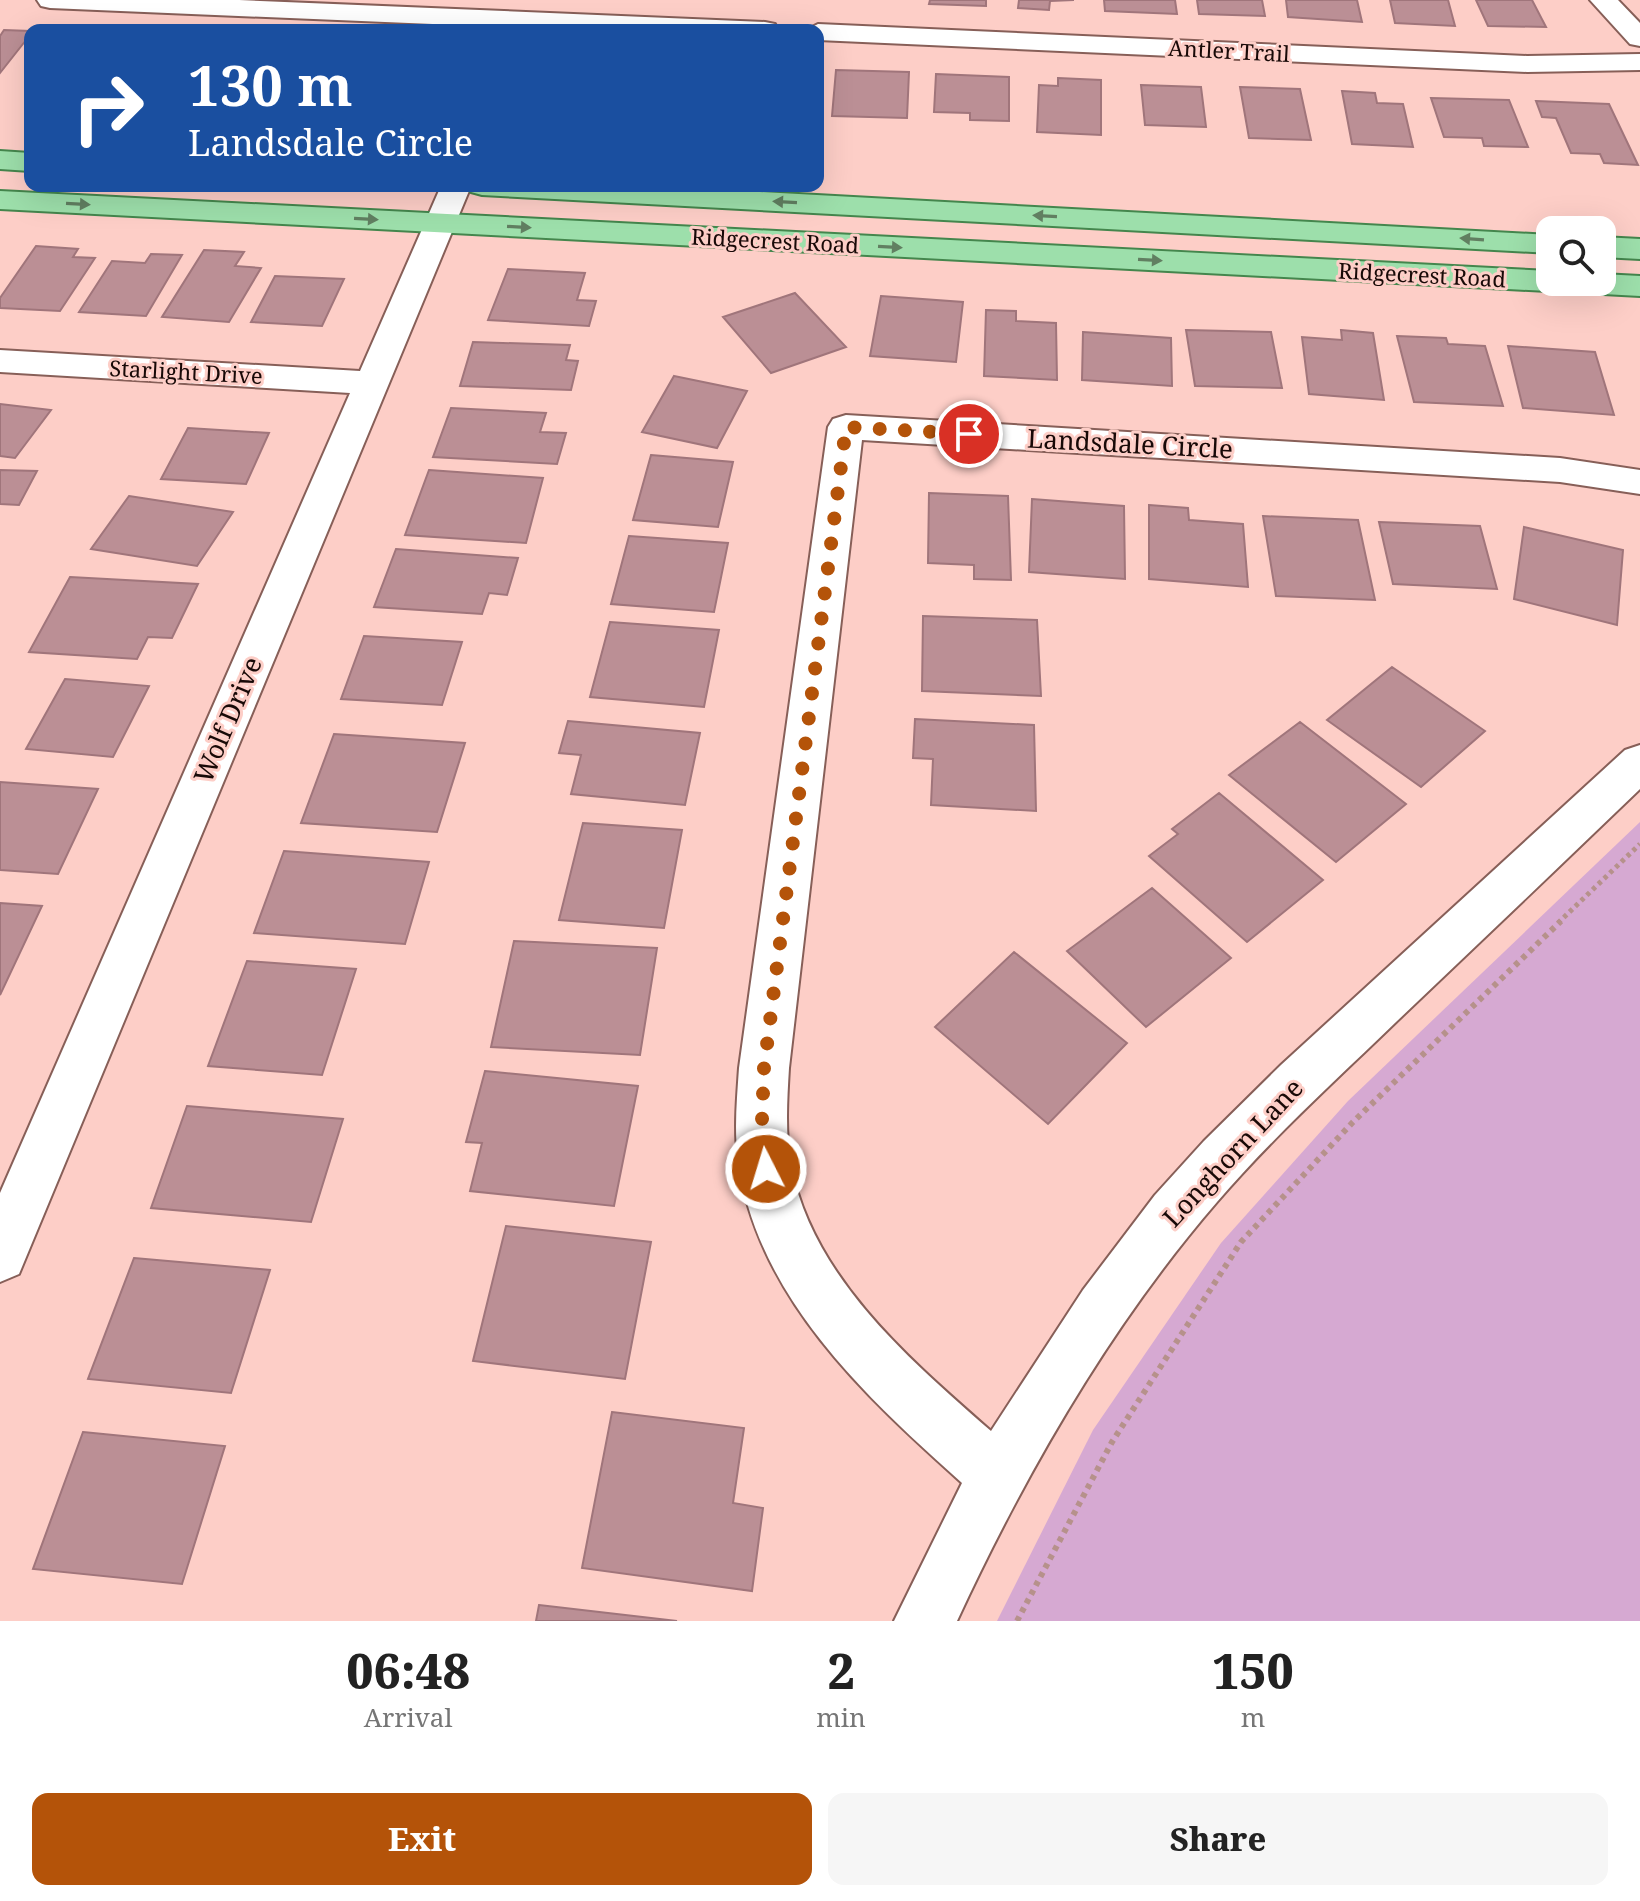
<!DOCTYPE html>
<html lang="en">
<head>
<meta charset="utf-8">
<style>
  body { margin:0; font-family:"Noto Serif",serif; background:#f6f6f6; color:#222; height:100vh; display:flex; flex-direction:column; font-size:30px; white-space:nowrap }
  * { box-sizing:border-box; margin:0 }
  p { font-size:26px; color:#767676 }
  .icon { flex:none; width:44px; height:44px; fill:none; stroke:currentColor; stroke-width:2; stroke-linecap:round; stroke-linejoin:round }
  .map { position:relative; height:1621px; overflow:hidden }
  .details { display:flex; flex-direction:column; background:#fff; flex:1 }
  .details>* { flex:none }
  .top-card { position:absolute; left:24px; top:24px; width:800px; height:168px; border-radius:16px; box-shadow:0 8px 32px #0002; background:#1a4fa0; color:#fff; overflow:hidden }
  .fabs { position:absolute; left:1536px; top:216px; display:grid; gap:16px }
  .fabs a { display:grid; place-items:center; width:80px; height:80px; border-radius:16px; background:#fff; box-shadow:0 8px 32px #0002; font-size:40px }
  .pin { position:absolute; display:grid; place-items:center; width:68px; height:68px; color:#fff; margin:-34px; border:4px solid #fff; border-radius:50%; box-shadow:0 2px 8px #0007 }
  .me { position:absolute; width:88px; margin:-44px; rotate:355deg; stroke-linejoin:round; filter:drop-shadow(0 0 6px #0008) }
  .turn { display:flex; align-items:center; gap:28px; height:168px; padding:0 32px; font-size:36px }
  .turn .icon { width:104px; height:104px; stroke-width:2.5 }
  .turn b { display:block; font-size:56px; line-height:68px }
  .eta { display:flex; justify-content:space-evenly; align-items:center; height:136px; text-align:center }
  .eta b { font-size:48px; font-weight:800; line-height:56px }
  .primary-button { display:flex; gap:16px; margin-top:auto; padding:16px 32px }
  .primary-button a { flex:1; height:92px; border-radius:16px; background:#b45309; color:#fff; font-size:32px; font-weight:800; line-height:92px; text-align:center }
  .primary-button a+a { background:#f6f6f6; color:#222 }
  .map>svg:first-child { display:block }
  .green { fill:#d6a9d2 }
  .building { fill:#bb8f95; stroke:#a0757b; stroke-width:2 }
  .lines { fill:none; stroke-linecap:round; stroke-linejoin:round }
  .minor-casing { stroke:#875f58; stroke-width:4 }
  .major-casing { stroke:#44864d; stroke-width:4 }
  .path-far1 { stroke:#b6918b; stroke-width:5; stroke-dasharray:4 4; stroke-linecap:butt }
  .path { stroke:#b6918b; stroke-width:6; stroke-dasharray:5 5; stroke-linecap:butt }
  .minor { fill:#fff; fill-rule:evenodd }
  .major { fill:#9ddfab; fill-rule:evenodd }
  .oneway { fill:#617f61 }
  .route { stroke:#b45309; stroke-width:14; stroke-dasharray:0 25.2 }
  .labels { text-anchor:middle; stroke-width:6; stroke-linejoin:round; paint-order:stroke }
  .far-street-label { font-size:22px; fill:#180907; stroke:#fdcec7 }
  .street-label { font-size:26px; fill:#180907; stroke:#fdcec7 }
</style>
</head>
<body>
<div class="map">
<svg width="1640" height="1621" viewBox="0 0 1640 1621">
  <rect width="100%" height="100%" fill="#fdcec7"/>
  <!-- green -->
  <path class="green" d="M1640,822v799h-643l96,-191 128,-187 127,-142z"/>
  <!-- building -->
  <path class="building" d="M930,0h56v6l-57,-2z
    M1019,0h55l-24,1 -1,9 -31,-2z
    M1104,0h71l2,14 -72,-3z
    M1197,0h65l3,16 -66,-2z
    M1286,0h71l5,22 -74,-5z
    M1390,0h58l7,26 -60,-3z
    M1476,0h56l14,27 -58,-1z
    M4,30l26,1v4l-30,38v-37z
    M836,70l73,2 -2,46 -75,-2z
    M936,74l73,3v44l-39,-1v-7l-36,-1z
    M1058,78l43,2v55l-64,-3 2,-47 19,1z
    M1141,85l60,2 5,40 -61,-2z
    M1240,87l60,2 11,51 -62,-2z
    M1342,91l33,2 2,10 26,1 10,43 -61,-3z
    M1431,98l78,2 19,47 -44,-1 -2,-8 -38,-1z
    M1536,101l73,3 29,61 -34,-2 -4,-9 -29,-1 -15,-35 -14,-1z
    M36,246l42,3 -5,8 22,1 -35,53 -60,-3v-10z
    M204,250l40,2 -9,14 26,2 -32,54 -67,-5z
    M151,254l31,1 -36,61 -67,-4 33,-51 33,2z
    M508,269l77,4 -8,27 19,1 -7,25 -101,-6z
    M275,276l69,3 -22,47 -71,-4z
    M795,293l51,54 -75,26 -48,-56z
    M881,296l82,6 -7,60 -86,-6z
    M986,310l30,1v10l40,2 1,57 -73,-4z
    M1186,330l85,2 11,56 -87,-2z
    M1341,330l32,3 11,67 -75,-6 -7,-57 40,3z
    M1083,332l88,6 1,48 -90,-6z
    M1397,336l49,2 2,6 37,2 18,60 -89,-4z
    M473,342l97,3 -4,15 12,1 -7,29 -111,-4z
    M1508,346l87,6 19,63 -91,-7z
    M674,376l73,15 -30,57 -75,-16z
    M0,404l51,6 -36,48 -15,-2z
    M451,408l95,5 -6,19 26,1 -9,31 -124,-7z
    M188,428l81,5 -23,51 -85,-5z
    M651,455l82,7 -15,65 -85,-7z
    M0,470l37,1 -18,34 -19,-1z
    M429,470l114,8 -17,65 -121,-8z
    M929,493l79,3 3,84 -37,-1v-14l-46,-2z
    M129,496l104,16 -36,54 -106,-17z
    M1032,499l92,7 1,73 -96,-7z
    M1149,505l39,3 1,12 54,4 5,63 -99,-8z
    M1263,516l95,4 17,80 -99,-4z
    M1379,522l101,4 17,63 -104,-5z
    M1524,527l99,23 -6,75 -103,-26z
    M629,536l99,7 -14,69 -103,-8z
    M396,549l122,9 -11,37 -18,-2 -7,21 -108,-7z
    M70,577l128,7 -26,54 -24,-1 -11,22 -108,-7z
    M923,616l114,4 4,76 -119,-5z
    M610,622l109,8 -15,77 -114,-10z
    M364,636l98,6 -20,63 -101,-6z
    M1392,667l93,64 -64,56 -94,-67z
    M65,679l84,7 -36,71 -87,-8z
    M915,719l119,6 2,86 -105,-6 2,-46 -20,-1z
    M568,721l132,12 -15,72 -114,-11 10,-39 -22,-2z
    M1300,722l106,82 -70,58 -107,-87z
    M334,734l131,9 -28,89 -136,-9z
    M0,782l98,7 -40,85 -58,-4z
    M1219,793l104,87 -76,62 -98,-86 29,-22 -6,-5z
    M583,823l99,7 -18,98 -105,-8z
    M284,851l145,11 -24,82 -151,-11z
    M1152,888l79,70 -85,69 -79,-76z
    M0,903l42,3 -42,89z
    M514,941l143,7 -17,107 -149,-8z
    M1014,952l113,91 -79,81 -113,-97z
    M247,961l109,8 -34,106 -114,-9z
    M485,1071l153,15 -24,120 -144,-15 12,-48 -16,-1z
    M187,1106l156,13 -32,103 -160,-14z
    M506,1226l145,16 -26,137 -152,-18z
    M134,1258l136,12 -39,123 -143,-14z
    M612,1412l132,16 -11,75 30,5 -11,83 -170,-23z
    M83,1432l142,14 -43,138 -149,-15z
    M539,1605l138,16h-141z"/>
  <g class="lines">
    <defs>
      <path id="minor" d="M37,0h202l526,22 10,2 3,6h-204l-524,-22 -9,-2z
        M1590,0h28l22,23v23l-10,-2z
        M818,24l709,32 113,-2v16l-113,2 -709,-32v-10h-12z
        M441,186h30l-452,1088 -19,8v-89l350,-800 -350,-21v-22l360,21z
        M846,415l714,43 80,12v24l-80,-12 -698,-42 -73,628c-2,33 -4,66 2,98 22,112 119,194 200,265l92,-141 72,-95 49,-54 77,-76 344,-315 15,-5v44c-81,78 -163,156 -244,233 -61,59 -124,116 -179,180 -107,124 -191,270 -260,419h-63l68,-138c-97,-87 -206,-187 -224,-324 -4,-30 -1,-61 1,-91l89,-641 5,-8z"/>
      <path id="major" d="M0,151l30,2v18l-30,-2z
        M467,186h184l899,49v18l-1068,-58 -11,-3z
        M0,191l1550,80v11h52v-8l38,2v20l-1640,-87z
        M1602,237l38,2v20l-38,-2z"/>
    </defs>
    <!-- minor casing -->
    <use href="#minor" class="minor-casing"/>
    <!-- major casing -->
    <use href="#major" class="major-casing"/>
    <!-- path-far1 -->
    <path class="path-far1" d="M1558,923l82,-79"/>
    <!-- path -->
    <path class="path" d="M1017,1621l95,-179 129,-200 112,-120 208,-201"/>
    <!-- minor -->
    <use href="#minor" class="minor"/>
    <!-- major -->
    <use href="#major" class="major"/>
  </g>
  <!-- one-way arrows -->
  <defs><path id="oneway-solid" d="M-6-.8H1V-3.2L6.5 0L1 3.2V.8H-6Z" transform="scale(2)"/></defs>
  <g class="oneway">
    <use href="#oneway-solid" transform="translate(785 202) rotate(-177)"/>
    <use href="#oneway-solid" transform="translate(78 204) rotate(3)"/>
    <use href="#oneway-solid" transform="translate(1045 216) rotate(-177)"/>
    <use href="#oneway-solid" transform="translate(366 219) rotate(3)"/>
    <use href="#oneway-solid" transform="translate(519 227) rotate(3)"/>
    <use href="#oneway-solid" transform="translate(1472 239) rotate(-176)"/>
    <use href="#oneway-solid" transform="translate(890 247) rotate(3)"/>
    <use href="#oneway-solid" transform="translate(1150 260) rotate(3)"/>
  </g>
  <g class="lines">
    <!-- route -->
    <path class="route" d="M766,1169l-4,-49 2,-52 82,-641 123,7"/>
  </g>
  <g class="labels">
    <!-- far-street labels -->
    <g class="far-street-label">
      <text transform="translate(1229 51) rotate(3)" y="8">Antler Trail</text>
      <text transform="translate(775 241) rotate(3)" y="8">Ridgecrest Road</text>
      <text transform="translate(1422 275) rotate(3)" y="8">Ridgecrest Road</text>
      <text transform="translate(186 372) rotate(3)" y="8">Starlight Drive</text>
    </g>
    <!-- street labels -->
    <g class="street-label">
      <text transform="translate(1130 444) rotate(3)" y="9">Landsdale Circle</text>
      <text transform="translate(228 720) rotate(-67)" y="9">Wolf Drive</text>
      <text transform="translate(1233 1153) rotate(-47)" y="9">Longhorn Lane</text>
    </g>
  </g>
</svg>
<div class="fabs">
<a><svg class="icon" aria-label="search" viewBox="0 0 24 24"><circle cx="10" cy="10" r="6"/><path d="M15 15l6 6"/></svg></a>
</div>
<div class="pin" style="left:969px;top:434px;background:#d93025"><svg class="icon" aria-label="arrive" viewBox="0 0 24 24"><path d="M6 21V4h12l-3 4 3 4H6"/></svg></div>
<svg class="me" style="left:766px;top:1169px" viewBox="-20 -20 40 40"><circle r="17" fill="#b45309" stroke="#fff" stroke-width="3"/><path d="M0-11L8 9 0 5-8 9z" fill="#fff"/></svg>
<div class="top-card">
<div class="turn"><svg class="icon" aria-label="right" viewBox="0 0 24 24"><path d="M7 20v-9h11M14 6l5 5-5 5"/></svg><div><b>130 m</b>Landsdale Circle</div></div>
</div>
</div>
<section class="details">
<div class="eta">
<div><b>06:48</b><p>Arrival</p></div>
<div><b>2</b><p>min</p></div>
<div><b>150</b><p>m</p></div>
</div>
<div class="primary-button"><a>Exit</a><a>Share</a></div>
</section>
</body>
</html>
